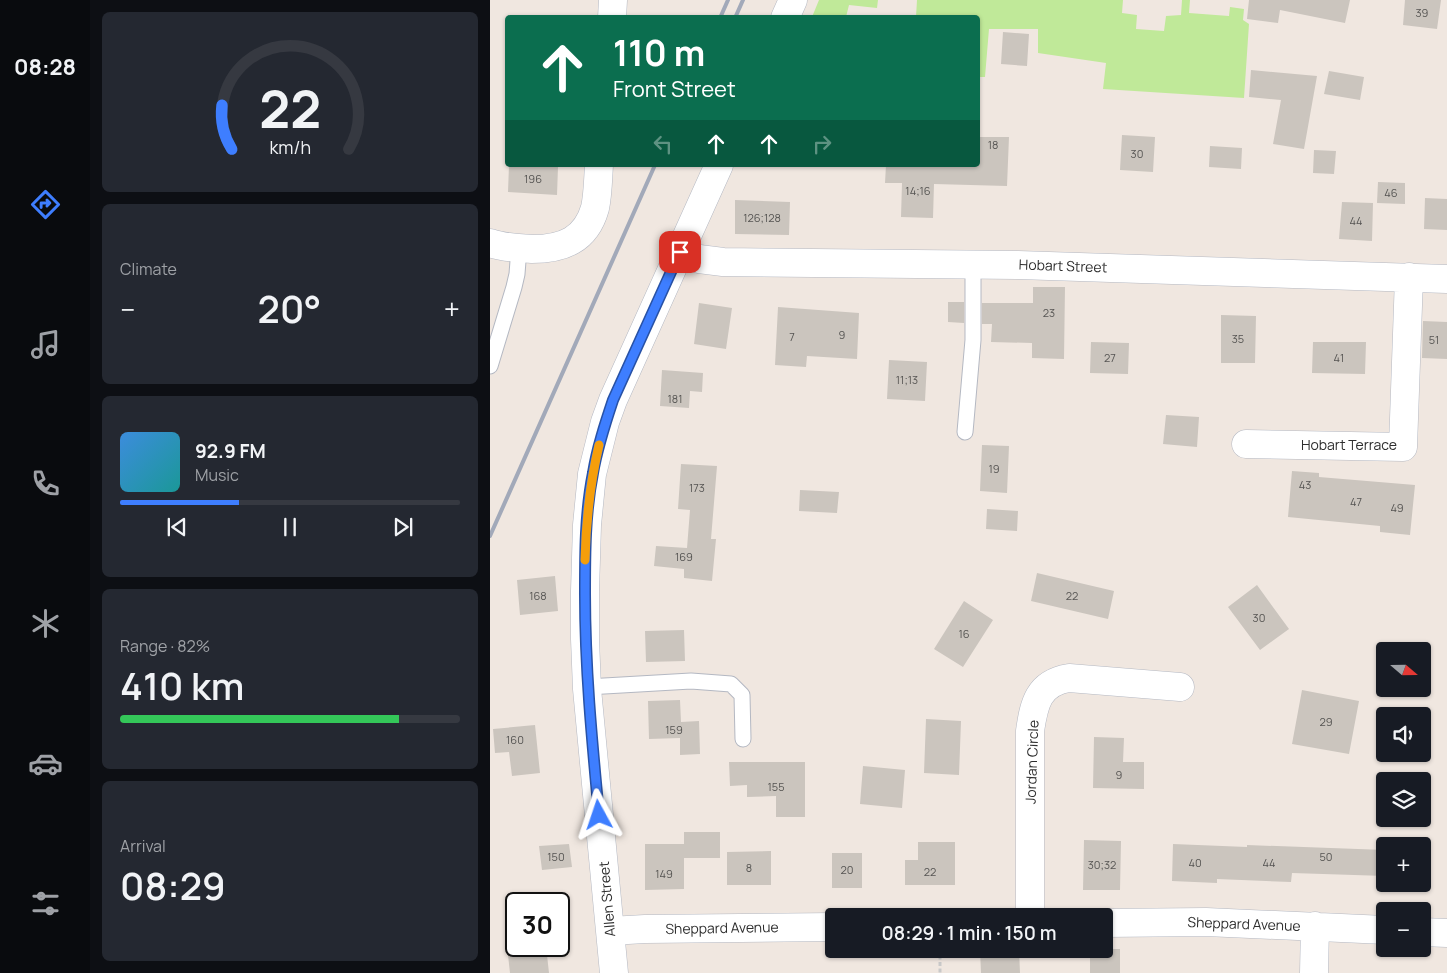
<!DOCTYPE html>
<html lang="en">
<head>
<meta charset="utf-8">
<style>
  :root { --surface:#171b24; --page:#242831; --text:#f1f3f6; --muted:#9ea1a6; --line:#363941; --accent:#3e7eff }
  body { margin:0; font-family:Manrope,sans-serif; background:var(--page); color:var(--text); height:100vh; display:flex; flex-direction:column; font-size:19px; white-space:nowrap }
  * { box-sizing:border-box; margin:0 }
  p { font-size:16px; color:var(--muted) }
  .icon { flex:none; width:28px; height:28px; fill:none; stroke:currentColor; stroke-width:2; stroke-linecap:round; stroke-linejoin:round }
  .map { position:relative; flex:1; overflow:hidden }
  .side { display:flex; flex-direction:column; gap:12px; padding:12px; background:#0d0f14; width:400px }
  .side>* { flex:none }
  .hud { position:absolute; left:15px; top:15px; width:475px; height:152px; border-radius:5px; box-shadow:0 1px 4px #0004; background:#0b6e4f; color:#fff; overflow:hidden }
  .needle { width:32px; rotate:110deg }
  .fabs { position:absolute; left:886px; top:642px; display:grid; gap:10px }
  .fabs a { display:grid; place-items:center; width:55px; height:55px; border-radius:5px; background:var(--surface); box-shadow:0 1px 4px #0004; font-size:25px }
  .speed { position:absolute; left:15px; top:892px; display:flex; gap:10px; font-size:25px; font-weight:700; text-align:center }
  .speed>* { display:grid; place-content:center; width:65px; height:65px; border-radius:50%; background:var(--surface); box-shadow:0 1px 4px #0004; line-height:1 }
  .speed .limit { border:2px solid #111; border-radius:8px; background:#fff; color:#111 }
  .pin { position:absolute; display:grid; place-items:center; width:42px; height:42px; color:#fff; margin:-21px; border-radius:10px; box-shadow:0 2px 8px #0006 }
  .me { position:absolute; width:55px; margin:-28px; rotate:355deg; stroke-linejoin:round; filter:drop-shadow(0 0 4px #0008) }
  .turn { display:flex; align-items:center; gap:18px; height:105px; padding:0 25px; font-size:22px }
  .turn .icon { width:65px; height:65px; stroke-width:2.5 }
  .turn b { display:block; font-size:35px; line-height:42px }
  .lanes { display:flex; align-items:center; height:48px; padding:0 25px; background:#0003; justify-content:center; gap:25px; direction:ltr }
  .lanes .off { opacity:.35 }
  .big { font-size:38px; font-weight:600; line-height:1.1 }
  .side .widget { flex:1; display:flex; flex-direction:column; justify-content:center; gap:8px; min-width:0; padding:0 18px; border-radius:8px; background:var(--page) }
  .side .dial { align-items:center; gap:0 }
  .dial svg { height:130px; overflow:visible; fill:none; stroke:var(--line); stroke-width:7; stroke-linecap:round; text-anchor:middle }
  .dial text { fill:var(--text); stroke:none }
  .song { display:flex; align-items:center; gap:15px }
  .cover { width:60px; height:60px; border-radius:8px; background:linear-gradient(135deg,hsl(210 70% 55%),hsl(180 70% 35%)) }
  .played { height:5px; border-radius:2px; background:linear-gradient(90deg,var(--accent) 35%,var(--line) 35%) }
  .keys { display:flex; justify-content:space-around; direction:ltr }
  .heat { display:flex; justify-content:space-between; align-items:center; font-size:28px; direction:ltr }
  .charge { height:8px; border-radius:4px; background:linear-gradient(90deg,#34c759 82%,var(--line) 0) }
  .trip { position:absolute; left:335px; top:908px; width:288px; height:50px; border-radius:5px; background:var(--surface); box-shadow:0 1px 4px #0004; font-weight:600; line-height:50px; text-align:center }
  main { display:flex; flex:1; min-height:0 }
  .tabs { display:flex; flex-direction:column; width:90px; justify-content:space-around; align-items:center; background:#090b0e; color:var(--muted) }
  .tabs .icon { width:35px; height:35px }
  .tabs .active { color:var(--accent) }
  .tabs b { font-size:22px; color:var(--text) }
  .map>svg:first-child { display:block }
</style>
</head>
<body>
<main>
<nav class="tabs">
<b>08:28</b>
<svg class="icon active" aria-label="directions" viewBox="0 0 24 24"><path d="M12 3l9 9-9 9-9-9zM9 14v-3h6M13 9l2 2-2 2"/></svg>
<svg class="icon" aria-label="music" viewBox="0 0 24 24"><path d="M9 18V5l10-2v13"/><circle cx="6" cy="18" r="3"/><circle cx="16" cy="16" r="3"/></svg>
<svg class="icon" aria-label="phone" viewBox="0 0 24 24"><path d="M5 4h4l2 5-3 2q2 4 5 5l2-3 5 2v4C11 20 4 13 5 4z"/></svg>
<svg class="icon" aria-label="climate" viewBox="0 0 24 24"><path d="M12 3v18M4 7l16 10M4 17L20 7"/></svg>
<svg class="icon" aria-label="car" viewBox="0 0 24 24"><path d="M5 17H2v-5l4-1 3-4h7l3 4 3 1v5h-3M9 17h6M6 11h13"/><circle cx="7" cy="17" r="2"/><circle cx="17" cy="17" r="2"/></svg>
<svg class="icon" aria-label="filters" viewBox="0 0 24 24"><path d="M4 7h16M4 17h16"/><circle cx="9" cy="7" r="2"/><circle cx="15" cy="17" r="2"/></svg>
</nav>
<section class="side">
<div class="widget dial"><svg viewBox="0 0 100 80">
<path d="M14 69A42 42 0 1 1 86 69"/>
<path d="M14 69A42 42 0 0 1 8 42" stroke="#3e7eff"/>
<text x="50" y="56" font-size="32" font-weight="700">22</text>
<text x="50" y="72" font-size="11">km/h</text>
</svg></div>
<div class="widget"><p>Climate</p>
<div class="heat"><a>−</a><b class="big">20°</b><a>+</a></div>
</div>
<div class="widget">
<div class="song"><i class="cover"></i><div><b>92.9 FM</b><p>Music</p></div></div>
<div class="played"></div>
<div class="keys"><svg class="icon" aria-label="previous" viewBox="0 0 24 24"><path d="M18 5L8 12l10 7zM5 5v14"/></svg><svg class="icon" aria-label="pause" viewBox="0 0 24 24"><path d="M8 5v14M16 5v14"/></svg><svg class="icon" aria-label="next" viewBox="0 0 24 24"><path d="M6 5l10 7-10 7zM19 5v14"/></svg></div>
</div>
<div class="widget"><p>Range · 82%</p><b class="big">410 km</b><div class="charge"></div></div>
<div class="widget"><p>Arrival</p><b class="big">08:29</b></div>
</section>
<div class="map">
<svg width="957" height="973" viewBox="0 0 957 973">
  <rect width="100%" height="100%" fill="#f0e7e0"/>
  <path fill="#c0e999" d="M329,0h59l-1,8 -28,-3 -3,12h-34z
    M427,0h206l-1,13 15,2 -1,14 28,2 2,-15 15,-1 1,-15h8l-1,13 40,3 1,-9 14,2 -1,11 6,4 -5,74 -141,-9 3,-26 -68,-10v-24h-49l-4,48h-7v-59l-62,-1z"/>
  <path fill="#cbc5be" d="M759,0h101l-5,23 -65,-13 -2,13 -31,-4z
    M915,0h36l-4,29 -34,-4z
    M513,32l26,2 -2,32 -26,-2z
    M761,70l66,6 -13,73 -31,-5 8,-44 -32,-3z
    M839,71l35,6 -4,23 -36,-6z
    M632,135l33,2 -2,35 -33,-2z
    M488,137h31l-2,49 -73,-2 -1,34 -32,-1 1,-34h-17l1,-18h92z
    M720,146l32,2 -1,21 -32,-2z
    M824,150l22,1 -2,23 -21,-1z
    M19,165l49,2 -1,28 -49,-3z
    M888,182l27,1v21l-28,-1z
    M935,198l22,1v31l-23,-1z
    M245,200l55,2 -1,33 -54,-1z
    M852,202l31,1 -1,38 -33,-2z
    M543,287h32l-1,72 -32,-1v-15l-41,-1 1,-18h-10v-21h51z
    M458,302h16v21l-16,-1z
    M209,303l33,5 -6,41 -32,-5z
    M288,307l81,6 -2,46 -50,-3 -1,11 -31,-2z
    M731,315l35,1 -1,47h-34z
    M933,321l24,1v37l-25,-1z
    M601,342l38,1 -1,31 -38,-1z
    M823,342h53l-1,32 -53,-1z
    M399,360l38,2 -2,39 -38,-2z
    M172,370l41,3 -1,19 -12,-1 -1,17 -29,-2z
    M676,415l33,2 -2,30 -34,-3z
    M492,445l27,1 -2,47 -27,-2z
    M191,464l36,2 -6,73h5l-4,42 -28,-3v-9l-30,-3 2,-20 31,2 3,-38 -12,-1z
    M802,471l27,2v4l96,8 -5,50 -30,-3v-6l-92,-9z
    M310,490l39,2 -2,21 -38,-2z
    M497,509l31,2 -1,20 -31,-2z
    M547,573l77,18 -6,28 -77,-18z
    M65,576l3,35 -38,4 -3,-35z
    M767,585l32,44 -29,21 -32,-43z
    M474,601l29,19 -30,47 -29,-18z
    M194,630l1,31 -39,1 -1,-31z
    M812,690l57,11 -10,53 -57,-10z
    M190,700l1,22 18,-1 1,33 -20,1v-17l-31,1 -1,-38z
    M436,719l35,2 -2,54 -35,-2z
    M45,725l5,48 -28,3 -3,-24 -14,1 -2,-24z
    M604,737l30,1 -1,24h21v27l-51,-1z
    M239,762h76v55h-29v-21l-29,1v-12l-17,1z
    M373,766l42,4 -3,38 -42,-4z
    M194,832h36v26h-36v-3v34l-39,1v-46h39z
    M594,840l37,1 -1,49h-37z
    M428,842h37v43h-50v-25h13z
    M79,844l3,23 -30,3 -3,-24z
    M683,844l74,3v-2l138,5v26l-93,-3 -1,9 -74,-3v4l-45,-2z
    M281,851v34h-44v-33z
    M342,853h30v35h-30z
    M17,946h39l3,27h-39z
    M508,949h21l1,24h-39l-1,-23z
    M600,949h30v24h-30z"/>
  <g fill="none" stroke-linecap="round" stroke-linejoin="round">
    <defs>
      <path id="lane" d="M0,366l24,-79 3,-13 2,-26
        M475,432l8,-92v-76
        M97,687l104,-6 40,3 11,11 1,44"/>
      <path id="street" d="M122,18l1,-18
        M295,18l8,-18
        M0,243c14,5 28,5 42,6 31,0 54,-9 63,-41 3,-14 3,-29 4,-43
        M190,251l19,8 24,3 295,3 429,14
        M756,444l157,3 6,-170
        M540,916v-185c4,-27 8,-48 39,-53l111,9
        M614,923l102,-1 179,8
        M120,931l35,-2 189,-2
        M932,932l25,1
        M124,973l-27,-284 -2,-50v-48l2,-66 5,-51 13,-52 8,-22 106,-235
        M824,973l1,-47"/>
    </defs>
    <use href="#lane" stroke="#b4b8c2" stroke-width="17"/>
    <use href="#street" stroke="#b4b8c2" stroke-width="29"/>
    <path stroke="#c9c9c9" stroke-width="3" stroke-dasharray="4 2.5" stroke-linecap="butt" d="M450,949v24"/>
    <use href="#lane" stroke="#fff" stroke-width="15"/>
    <use href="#street" stroke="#fff" stroke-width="28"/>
    <path stroke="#a2a9b9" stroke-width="4" d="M230,18l8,-18
      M245,18l8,-18
      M0,536l165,-371"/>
  </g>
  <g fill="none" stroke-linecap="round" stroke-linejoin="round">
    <defs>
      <path id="route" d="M109,815c-7,-74 -14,-147 -14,-221 0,-40 0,-81 8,-121 4,-25 12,-49 20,-73l67,-148"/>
    </defs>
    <use href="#route" stroke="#2852a6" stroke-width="12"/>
    <use href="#route" stroke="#3e7eff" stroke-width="9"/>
    <path stroke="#f59e0b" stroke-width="9" d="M95,560c1,-38 5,-77 14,-115"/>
  </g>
  <g text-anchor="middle" stroke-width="4" stroke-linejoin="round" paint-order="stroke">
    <g font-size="11" fill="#555452">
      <text x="932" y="17">39</text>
      <text x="503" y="149">18</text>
      <text x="647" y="158">30</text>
      <text x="43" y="183">196</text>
      <text x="428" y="195">14;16</text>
      <text x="901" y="197">46</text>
      <text x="272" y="222">126;128</text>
      <text x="866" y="225">44</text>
      <text x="559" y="317">23</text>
      <text x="352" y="339">9</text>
      <text x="302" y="341">7</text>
      <text x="748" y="343">35</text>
      <text x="944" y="344">51</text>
      <text x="620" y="362">27</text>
      <text x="849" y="362">41</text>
      <text x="417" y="384">11;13</text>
      <text x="185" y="403">181</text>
      <text x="504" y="473">19</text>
      <text x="815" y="489">43</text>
      <text x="207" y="492">173</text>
      <text x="866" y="506">47</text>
      <text x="907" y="512">49</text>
      <text x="194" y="561">169</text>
      <text x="48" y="600">168</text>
      <text x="582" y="600">22</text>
      <text x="769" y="622">30</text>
      <text x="474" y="638">16</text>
      <text x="836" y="726">29</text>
      <text x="184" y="734">159</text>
      <text x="25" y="744">160</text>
      <text x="629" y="779">9</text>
      <text x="286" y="791">155</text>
      <text x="66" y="861">150</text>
      <text x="836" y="861">50</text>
      <text x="705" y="867">40</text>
      <text x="779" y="867">44</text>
      <text x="612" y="869">30;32</text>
      <text x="259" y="872">8</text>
      <text x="357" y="874">20</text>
      <text x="440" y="876">22</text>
      <text x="174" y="878">149</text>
    </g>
    <g font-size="14" fill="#2e2e2e" stroke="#fff">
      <text transform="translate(573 266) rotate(2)" y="5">Hobart Street</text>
      <text x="859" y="450">Hobart Terrace</text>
      <text transform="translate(542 762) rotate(-88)" y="5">Jordan Circle</text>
      <text transform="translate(117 899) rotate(-95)" y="5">Allen Street</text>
      <text transform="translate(754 924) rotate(2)" y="5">Sheppard Avenue</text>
      <text transform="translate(232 928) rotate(-1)" y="5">Sheppard Avenue</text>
    </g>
  </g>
</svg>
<div class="fabs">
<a><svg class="needle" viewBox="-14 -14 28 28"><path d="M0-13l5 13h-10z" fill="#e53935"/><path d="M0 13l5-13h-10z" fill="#9ea1a6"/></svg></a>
<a><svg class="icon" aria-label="sound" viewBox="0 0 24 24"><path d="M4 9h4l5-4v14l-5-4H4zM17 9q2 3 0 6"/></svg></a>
<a><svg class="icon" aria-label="layers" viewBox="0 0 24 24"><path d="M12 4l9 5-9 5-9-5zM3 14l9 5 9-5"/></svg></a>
<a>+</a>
<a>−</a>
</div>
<div class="speed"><div class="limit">30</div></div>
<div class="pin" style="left:190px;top:252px;background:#d93025"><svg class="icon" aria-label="arrive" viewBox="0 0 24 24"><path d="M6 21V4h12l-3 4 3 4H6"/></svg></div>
<svg class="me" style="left:109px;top:815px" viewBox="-20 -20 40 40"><path d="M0-17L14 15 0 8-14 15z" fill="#3e7eff" stroke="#fff" stroke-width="4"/></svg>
<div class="trip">08:29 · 1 min · 150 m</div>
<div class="hud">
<div class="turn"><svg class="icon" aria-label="ahead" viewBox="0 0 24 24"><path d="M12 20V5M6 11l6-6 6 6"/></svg><div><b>110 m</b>Front Street</div></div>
<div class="lanes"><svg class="icon off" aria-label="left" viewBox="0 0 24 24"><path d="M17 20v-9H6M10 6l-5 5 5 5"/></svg><svg class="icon" aria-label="ahead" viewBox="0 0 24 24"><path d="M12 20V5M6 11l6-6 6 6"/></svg><svg class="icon" aria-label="ahead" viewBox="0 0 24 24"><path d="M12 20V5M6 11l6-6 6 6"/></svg><svg class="icon off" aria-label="right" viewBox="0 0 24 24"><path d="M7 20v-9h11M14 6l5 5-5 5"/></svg></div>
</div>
</div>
</main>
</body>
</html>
